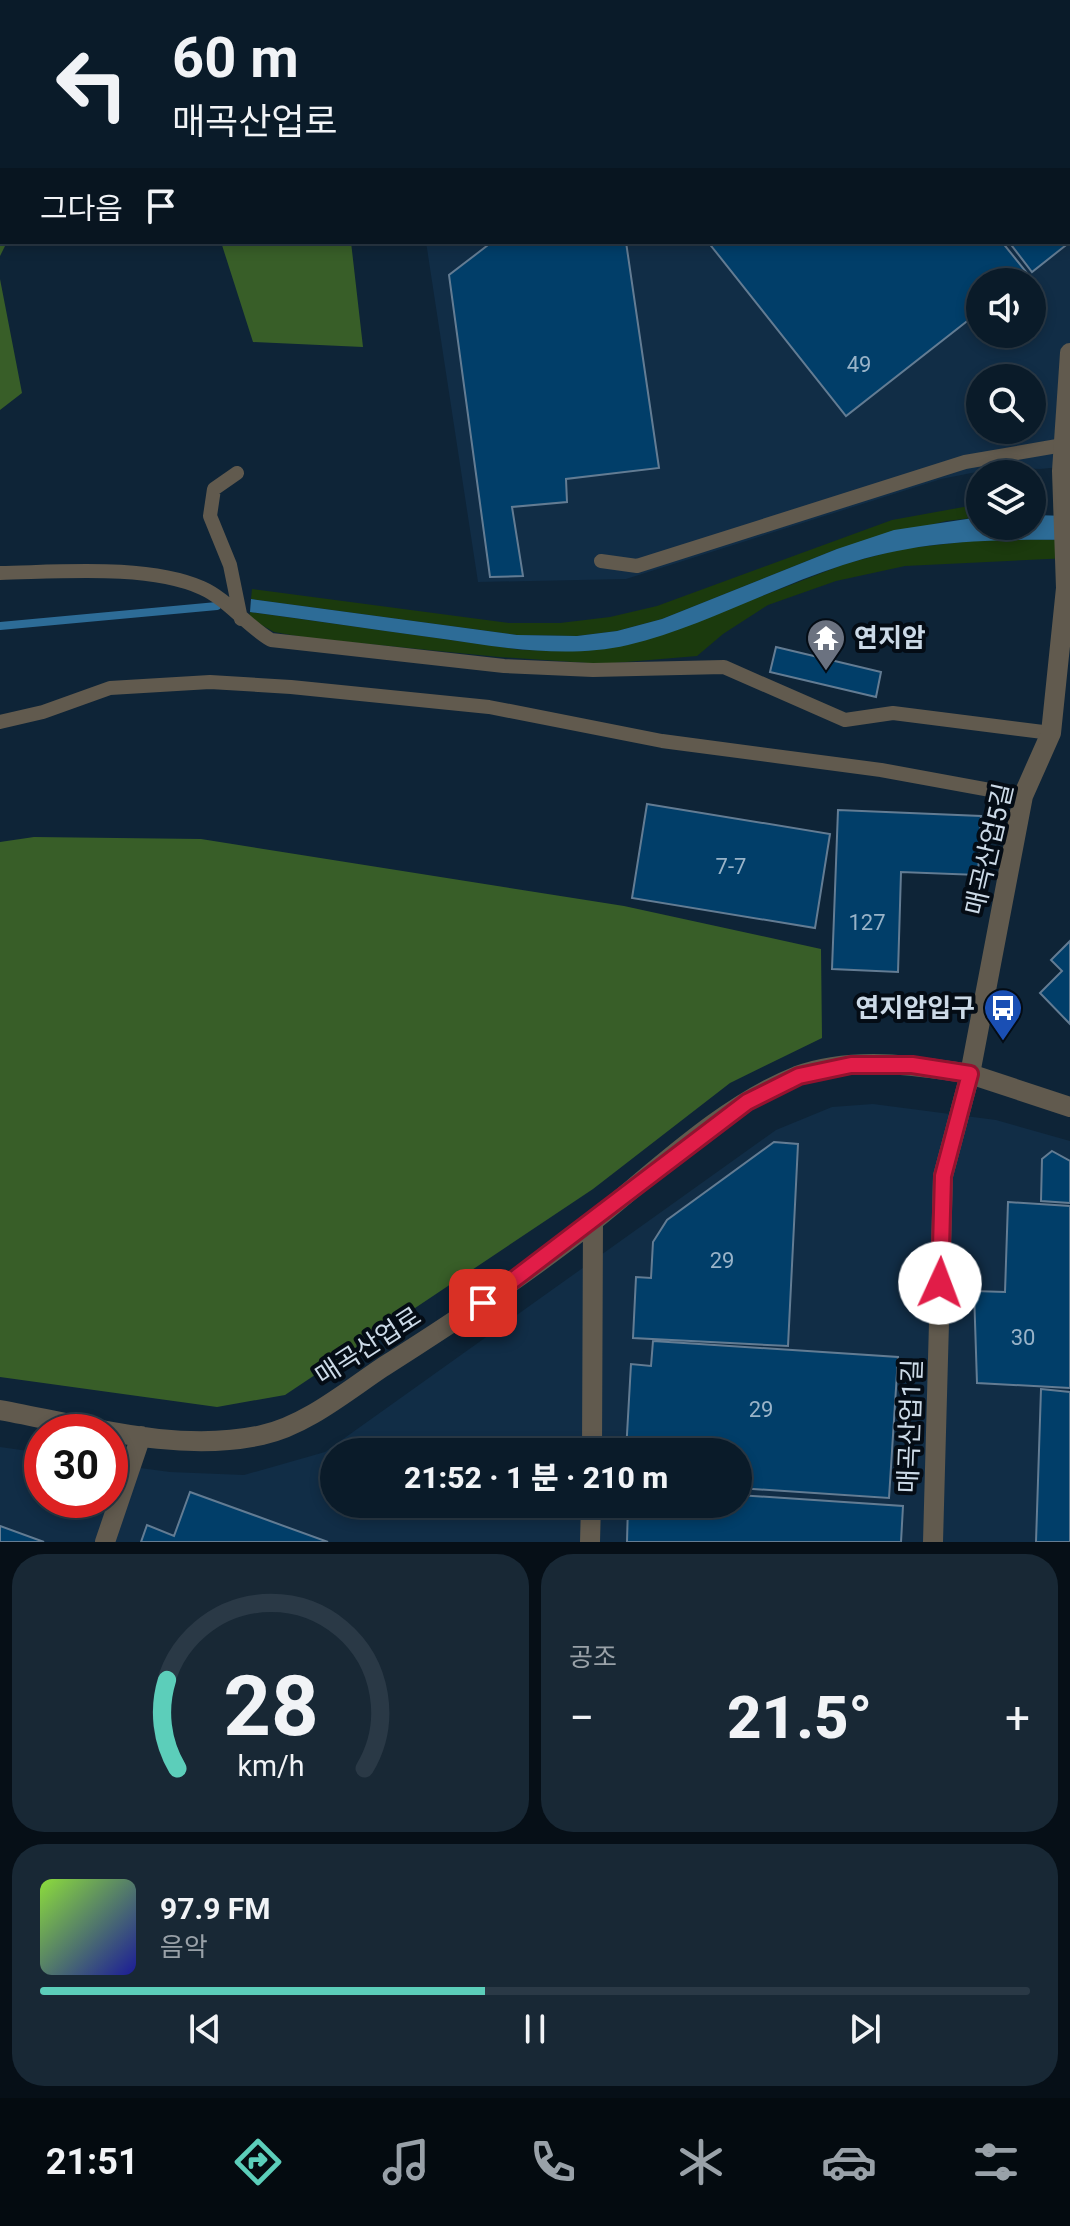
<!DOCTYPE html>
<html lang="ko">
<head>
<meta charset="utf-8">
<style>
  :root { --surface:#0a1b29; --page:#182835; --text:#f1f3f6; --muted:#99a1a8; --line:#2a3946; --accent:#5cceba }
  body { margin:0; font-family:Roboto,"Noto Sans KR",sans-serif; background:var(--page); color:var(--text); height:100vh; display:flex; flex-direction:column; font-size:30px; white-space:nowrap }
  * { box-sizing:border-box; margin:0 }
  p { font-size:26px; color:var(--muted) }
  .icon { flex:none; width:44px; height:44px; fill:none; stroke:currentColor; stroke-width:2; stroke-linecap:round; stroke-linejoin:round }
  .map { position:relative; height:1542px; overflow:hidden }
  .details { display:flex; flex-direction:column; gap:12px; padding:12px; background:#060f17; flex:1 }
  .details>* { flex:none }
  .banner { position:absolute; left:0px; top:0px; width:1070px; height:244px; box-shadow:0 4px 12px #0003,0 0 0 2px var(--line); background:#0a1b29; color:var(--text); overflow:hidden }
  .tools { position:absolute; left:966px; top:268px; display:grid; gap:16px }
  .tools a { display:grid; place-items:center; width:80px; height:80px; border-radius:50%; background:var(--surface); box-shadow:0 4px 12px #0003,0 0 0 2px var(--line); font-size:40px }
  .speed { position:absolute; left:24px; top:1414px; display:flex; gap:16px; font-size:40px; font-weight:700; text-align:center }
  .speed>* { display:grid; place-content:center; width:104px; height:104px; border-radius:50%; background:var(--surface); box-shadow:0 4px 12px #0003,0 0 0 2px var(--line); line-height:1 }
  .speed .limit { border:12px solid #d22; background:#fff; color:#111 }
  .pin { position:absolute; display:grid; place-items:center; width:68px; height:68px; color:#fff; margin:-34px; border-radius:16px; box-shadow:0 4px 12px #0006 }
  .me { position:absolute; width:88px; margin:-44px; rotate:2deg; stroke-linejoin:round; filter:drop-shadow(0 0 6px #0008) }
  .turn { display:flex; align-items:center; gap:28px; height:168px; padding:0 40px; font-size:36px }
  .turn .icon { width:104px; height:104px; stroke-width:2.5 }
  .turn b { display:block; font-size:56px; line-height:68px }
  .then { display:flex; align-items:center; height:76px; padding:0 40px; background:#0003; gap:16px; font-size:30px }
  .big { font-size:60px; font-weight:800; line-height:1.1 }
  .details .tile { flex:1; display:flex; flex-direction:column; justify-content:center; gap:12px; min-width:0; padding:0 28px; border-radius:32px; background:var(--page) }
  .details .dial { align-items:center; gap:0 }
  .dial svg { height:208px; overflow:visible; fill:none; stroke:var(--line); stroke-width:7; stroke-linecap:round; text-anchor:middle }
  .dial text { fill:var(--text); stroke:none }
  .song { display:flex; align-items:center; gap:24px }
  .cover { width:96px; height:96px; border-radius:12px; background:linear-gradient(135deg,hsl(90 70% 55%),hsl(240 70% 35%)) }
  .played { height:8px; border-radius:4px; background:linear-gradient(90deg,var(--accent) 45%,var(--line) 45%) }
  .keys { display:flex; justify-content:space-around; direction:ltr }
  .heat { display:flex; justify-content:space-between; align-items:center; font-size:44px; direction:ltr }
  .details .tiles { flex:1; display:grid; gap:12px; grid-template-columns:1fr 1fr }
  .tile:last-child { grid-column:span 2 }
  .trip { position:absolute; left:320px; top:1438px; width:432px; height:80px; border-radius:40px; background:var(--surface); box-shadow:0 4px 12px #0003,0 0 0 2px var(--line); font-weight:800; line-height:80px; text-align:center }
  .dock { display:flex; height:128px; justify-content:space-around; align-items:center; background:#040b10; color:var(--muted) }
  .dock .icon { width:56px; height:56px }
  .dock .current { color:var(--accent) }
  .dock b { font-size:36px; color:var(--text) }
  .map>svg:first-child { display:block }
</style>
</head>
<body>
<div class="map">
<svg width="1070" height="1542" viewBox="0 0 1070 1542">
  <rect width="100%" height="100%" fill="#0e2437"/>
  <path fill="#112d46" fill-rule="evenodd" d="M371,0h699v466l-30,3 -38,-2 -61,12 -315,100 -148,3 -52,-340h642v-240zM980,282h52v52h-52zM980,378h52v52h-52z
    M873,1104l123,16 74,21v401h-1070v-95l42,6v47h68v-36l60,8 74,3 81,-23 451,-322 56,-23zM334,1452h404v52h-404z"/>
  <path fill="#1b3a0d" d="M980,504v13l-34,4 -109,28 -175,70 -45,12 -40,5 -60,-1 -266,-36 1,-10 257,34h51l50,-6 47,-11 235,-86z
    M989,539l81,1v18l-165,8 -69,15 -68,24 -45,29 -26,22 -95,8 -103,-7 -191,-19 -34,-6 -25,-14 1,-6 272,38 61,1 44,-6 44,-14 174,-67 56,-15z"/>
  <path fill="#385e28" d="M0,0h322v2h-320v240h5l-7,14z
    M221,242h130l12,105 -110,-5z
    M0,279l22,114 -22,17z
    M34,837l167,2 423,67 197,43 1,89 -92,45 -137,106 -308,206 -68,12 -217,-30v-535z"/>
  <path fill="#2d6c97" d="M1032,515l38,1v24c-77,-1 -153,0 -227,25 -72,23 -141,62 -215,80 -65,15 -134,1 -199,-8 -59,-8 -119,-17 -179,-25l1,-13 266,36 60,1 40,-5 45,-12 175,-70 57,-19 86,-13v9h52z"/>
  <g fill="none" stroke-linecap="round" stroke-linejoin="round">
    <path stroke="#2d6c97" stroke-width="8" d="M0,626l217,-20"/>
  </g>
  <path fill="#013e69" stroke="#637c93" stroke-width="2" d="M512,0h195l-3,2z
    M825,0h107l1,2h-111z
    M1068,176l2,66 -38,30 -23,-30h59z
    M492,242h134l33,226 -93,11 1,23 -55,5 11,69 -33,1 -41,-302z
    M708,242h294l25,31 -11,9h-36v29l-134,105z
    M776,647l105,25 -5,25 -106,-25z
    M647,804l183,30 -15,94 -183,-30z
    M838,810l143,6 -3,59 -77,-3 -3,100 -66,-3z
    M1070,941v83l-30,-31 22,-22 -11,-11z
    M774,1142l24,2 -10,202 -155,-8 3,-61 15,1 2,-36 14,-22z
    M1052,1151l18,10v42l-29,-2 1,-42z
    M1008,1202l62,4v182l-93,-5 -3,-92 31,1z
    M653,1341l245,16 -9,141 -151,-10v-36h-112l5,-88 20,2z
    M1041,1389l29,3v150h-34z
    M190,1492l138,50h-187l6,-17 27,11z
    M738,1495l165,11 -2,36h-274l1,-38h110z
    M0,1526l44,16h-44z"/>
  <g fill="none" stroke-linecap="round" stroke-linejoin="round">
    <path stroke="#615a4e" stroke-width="14" d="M237,473l-23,16 -4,27 20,49 11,54
      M601,561l36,5 328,-104 98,-17
      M0,573c59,-1 148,-9 202,15 25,11 45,38 69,52l233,26 89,4 131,-3 121,53 48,-7 158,20
      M0,722l43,-10 67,-24 100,-6 81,5 198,20 173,34 219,29 142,26"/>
    <path stroke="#615a4e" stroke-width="20" d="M735,2l2,-2
      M0,1410c84,15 177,44 262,25 43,-9 85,-44 121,-68 73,-46 145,-94 213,-148 61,-49 128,-114 201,-143 54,-20 118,-11 173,-2
      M592,1452l1,-231
      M105,1542l36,-106
      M590,1542l1,-38
      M933,1542l10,-366 27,-102 53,-278 28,-63 15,-145 -4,-117 8,-118"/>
    <path stroke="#615a4e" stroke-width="20" d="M970,1074l100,33"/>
  </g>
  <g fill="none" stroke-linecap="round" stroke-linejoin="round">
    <defs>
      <path id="route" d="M483,1303l264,-201 52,-26 52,-11h61l58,9 -27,102 -3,107"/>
    </defs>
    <use href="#route" stroke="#92132f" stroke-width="20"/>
    <use href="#route" stroke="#e11d48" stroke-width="14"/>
  </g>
  <defs>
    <symbol id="temple-pin" viewBox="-11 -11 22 30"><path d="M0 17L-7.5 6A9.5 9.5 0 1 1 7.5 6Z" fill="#6b7280" stroke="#040c15"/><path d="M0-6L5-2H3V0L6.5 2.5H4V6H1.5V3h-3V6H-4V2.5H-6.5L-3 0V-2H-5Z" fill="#fff"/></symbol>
    <symbol id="bus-pin" viewBox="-11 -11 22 30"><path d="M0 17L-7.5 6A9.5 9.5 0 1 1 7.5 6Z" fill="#1a4fb4" stroke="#040c15"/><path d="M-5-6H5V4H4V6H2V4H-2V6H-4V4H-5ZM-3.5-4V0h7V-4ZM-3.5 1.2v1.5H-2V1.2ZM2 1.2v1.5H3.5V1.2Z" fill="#fff"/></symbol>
  </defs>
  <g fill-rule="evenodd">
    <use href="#temple-pin" x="804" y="616" width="44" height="60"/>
    <use href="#bus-pin" x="981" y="986" width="44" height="60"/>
  </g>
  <g text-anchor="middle" stroke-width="8" stroke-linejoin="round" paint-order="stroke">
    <g font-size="22" fill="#99b3c8">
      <text x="859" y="372">49</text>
      <text x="731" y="874">7-7</text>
      <text x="867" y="930">127</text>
      <text x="722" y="1268">29</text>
      <text x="1023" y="1345">30</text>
      <text x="761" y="1417">29</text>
    </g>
    <g font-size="26" font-weight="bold" fill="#ccdae7" stroke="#040c15" text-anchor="start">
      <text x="854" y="647">연지암</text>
      <text x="975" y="1017" text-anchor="end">연지암입구</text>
    </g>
    <g font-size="26" fill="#ccdae7" stroke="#040c15">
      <text transform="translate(989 849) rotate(-77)" y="9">매곡산업5길</text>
      <text transform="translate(368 1346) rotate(-33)" y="9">매곡산업로</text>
      <text transform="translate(910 1426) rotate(-88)" y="9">매곡산업1길</text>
    </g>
  </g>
</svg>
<div class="tools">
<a><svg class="icon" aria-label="sound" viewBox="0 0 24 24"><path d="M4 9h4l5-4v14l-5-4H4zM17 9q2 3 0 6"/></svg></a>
<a><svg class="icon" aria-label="search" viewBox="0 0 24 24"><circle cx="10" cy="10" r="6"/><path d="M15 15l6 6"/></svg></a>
<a><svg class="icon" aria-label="layers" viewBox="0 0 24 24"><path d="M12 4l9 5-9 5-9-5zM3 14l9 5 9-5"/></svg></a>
</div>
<div class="speed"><div class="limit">30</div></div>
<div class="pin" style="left:483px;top:1303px;background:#d93025"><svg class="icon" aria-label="arrive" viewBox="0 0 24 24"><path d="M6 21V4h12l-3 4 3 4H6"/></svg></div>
<svg class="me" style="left:940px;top:1283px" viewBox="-20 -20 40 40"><circle r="19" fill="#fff"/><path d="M0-13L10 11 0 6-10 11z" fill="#e11d48"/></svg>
<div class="trip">21:52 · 1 분 · 210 m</div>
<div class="banner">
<div class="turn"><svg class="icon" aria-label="left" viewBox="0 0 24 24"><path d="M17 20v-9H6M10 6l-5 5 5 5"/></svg><div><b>60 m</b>매곡산업로</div></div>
<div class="then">그다음<svg class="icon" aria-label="arrive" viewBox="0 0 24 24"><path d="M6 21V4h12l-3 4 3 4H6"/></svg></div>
</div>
</div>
<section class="details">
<div class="tiles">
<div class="tile dial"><svg viewBox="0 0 100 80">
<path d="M14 69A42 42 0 1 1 86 69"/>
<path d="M14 69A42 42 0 0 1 10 35" stroke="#5cceba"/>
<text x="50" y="56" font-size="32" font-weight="700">28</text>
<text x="50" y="72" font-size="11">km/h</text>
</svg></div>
<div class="tile"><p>공조</p>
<div class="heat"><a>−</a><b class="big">21.5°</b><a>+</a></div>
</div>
<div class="tile">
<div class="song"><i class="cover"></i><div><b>97.9 FM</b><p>음악</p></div></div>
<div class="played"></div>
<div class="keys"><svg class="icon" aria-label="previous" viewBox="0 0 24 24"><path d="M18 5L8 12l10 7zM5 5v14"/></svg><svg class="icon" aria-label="pause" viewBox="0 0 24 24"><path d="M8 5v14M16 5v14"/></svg><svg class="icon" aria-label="next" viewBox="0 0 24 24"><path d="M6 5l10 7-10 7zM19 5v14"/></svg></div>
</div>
</div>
</section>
<nav class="dock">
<b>21:51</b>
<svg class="icon current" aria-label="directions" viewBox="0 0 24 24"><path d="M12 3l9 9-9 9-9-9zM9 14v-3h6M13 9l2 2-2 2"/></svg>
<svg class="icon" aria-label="music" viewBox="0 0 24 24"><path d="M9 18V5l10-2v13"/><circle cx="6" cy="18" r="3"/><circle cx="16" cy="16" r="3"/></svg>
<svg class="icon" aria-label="phone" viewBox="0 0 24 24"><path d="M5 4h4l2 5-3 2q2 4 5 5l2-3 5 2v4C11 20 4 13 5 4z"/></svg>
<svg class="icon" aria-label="climate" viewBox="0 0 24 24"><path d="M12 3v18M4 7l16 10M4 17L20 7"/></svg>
<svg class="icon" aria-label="car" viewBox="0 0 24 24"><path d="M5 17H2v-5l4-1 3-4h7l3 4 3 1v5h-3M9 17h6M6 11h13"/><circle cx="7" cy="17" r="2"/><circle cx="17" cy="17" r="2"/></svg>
<svg class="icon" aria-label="filters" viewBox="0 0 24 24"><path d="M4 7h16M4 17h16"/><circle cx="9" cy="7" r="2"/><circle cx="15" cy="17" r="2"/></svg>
</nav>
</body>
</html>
